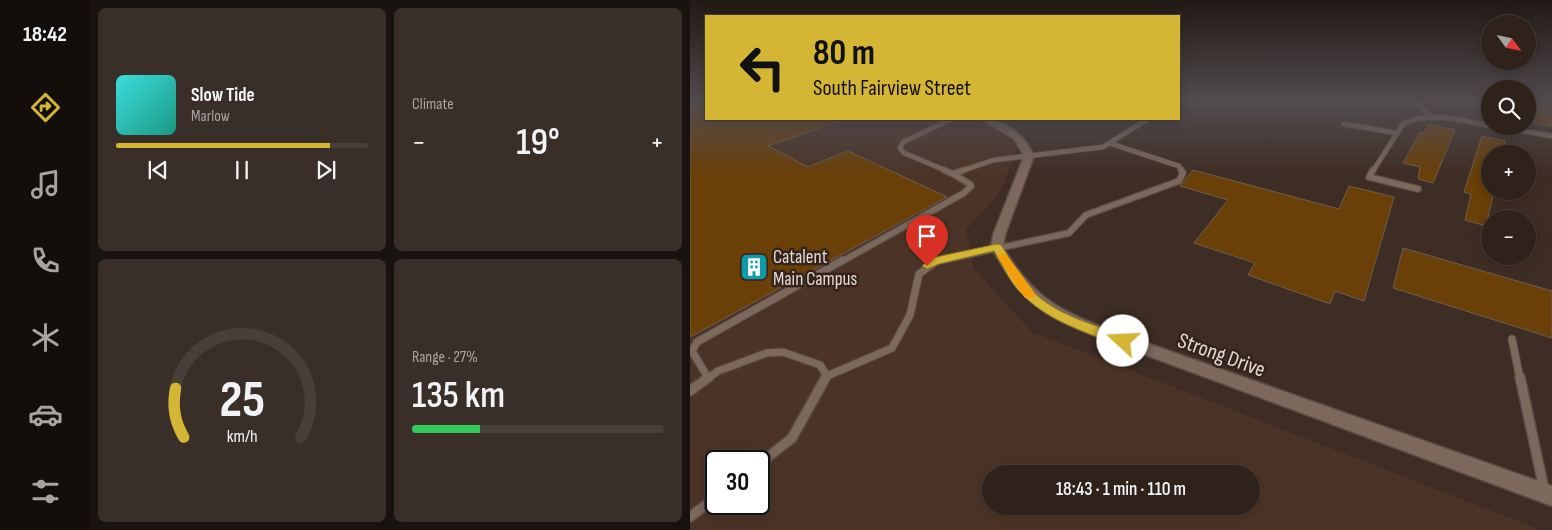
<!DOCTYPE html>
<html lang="en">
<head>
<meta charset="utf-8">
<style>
  :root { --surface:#2e221b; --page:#3a2f28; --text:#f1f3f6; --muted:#a7a4a3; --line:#493f3a; --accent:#d5b534 }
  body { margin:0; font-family:"Sofia Sans Condensed",sans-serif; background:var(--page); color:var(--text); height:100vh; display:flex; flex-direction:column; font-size:19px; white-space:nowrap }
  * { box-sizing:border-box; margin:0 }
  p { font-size:16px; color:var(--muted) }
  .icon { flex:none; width:28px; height:28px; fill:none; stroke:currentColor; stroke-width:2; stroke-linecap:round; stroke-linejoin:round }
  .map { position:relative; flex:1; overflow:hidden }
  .details { display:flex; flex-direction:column; gap:8px; padding:8px; background:#19130f; width:600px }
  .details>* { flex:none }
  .banner { position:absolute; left:15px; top:15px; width:475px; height:105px; border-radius:0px; box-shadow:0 2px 12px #0003,0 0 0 1px var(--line); background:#d5b534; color:#111; overflow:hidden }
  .needle { width:32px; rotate:123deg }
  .tools { position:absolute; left:791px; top:15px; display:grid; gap:10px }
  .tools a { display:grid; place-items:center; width:55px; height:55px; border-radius:50%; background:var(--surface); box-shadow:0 2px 12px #0003,0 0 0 1px var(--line); font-size:25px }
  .speed { position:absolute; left:15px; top:450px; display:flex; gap:10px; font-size:25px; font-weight:700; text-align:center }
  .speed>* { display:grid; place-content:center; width:65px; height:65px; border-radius:50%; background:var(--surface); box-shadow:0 2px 12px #0003,0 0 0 1px var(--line); line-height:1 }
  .speed .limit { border:2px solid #111; border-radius:8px; background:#fff; color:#111 }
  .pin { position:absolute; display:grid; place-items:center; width:42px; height:42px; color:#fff; margin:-51px -21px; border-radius:50% 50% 50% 0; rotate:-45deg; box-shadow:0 0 5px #0007 }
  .pin .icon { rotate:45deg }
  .me { position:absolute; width:55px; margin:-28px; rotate:290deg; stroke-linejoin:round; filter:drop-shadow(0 0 4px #0008) }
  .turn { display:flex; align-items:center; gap:18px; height:105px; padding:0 25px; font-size:22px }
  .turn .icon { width:65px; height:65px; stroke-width:2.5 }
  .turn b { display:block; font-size:35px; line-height:42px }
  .big { font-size:38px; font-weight:600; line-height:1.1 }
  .details .tile { flex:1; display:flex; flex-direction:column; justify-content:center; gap:8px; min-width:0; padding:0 18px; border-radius:8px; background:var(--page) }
  .details .dial { align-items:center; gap:0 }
  .dial svg { height:130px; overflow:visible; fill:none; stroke:var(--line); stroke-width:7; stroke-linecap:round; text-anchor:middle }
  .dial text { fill:var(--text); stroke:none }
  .song { display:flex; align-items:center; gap:15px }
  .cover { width:60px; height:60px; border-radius:8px; background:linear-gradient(135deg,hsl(180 70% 55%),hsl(170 70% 35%)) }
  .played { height:5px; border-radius:2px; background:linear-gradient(90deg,var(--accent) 85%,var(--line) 85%) }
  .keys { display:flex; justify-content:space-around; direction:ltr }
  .heat { display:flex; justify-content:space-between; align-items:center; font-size:28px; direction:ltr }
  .charge { height:8px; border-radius:4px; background:linear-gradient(90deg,#34c759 27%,var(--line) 0) }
  .details .tiles { flex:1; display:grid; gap:8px; grid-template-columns:repeat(2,1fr) }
  .trip { position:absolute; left:292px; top:465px; width:278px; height:50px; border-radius:25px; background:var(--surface); box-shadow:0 2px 12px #0003,0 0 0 1px var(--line); font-weight:600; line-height:50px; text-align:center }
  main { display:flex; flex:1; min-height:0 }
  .dock { display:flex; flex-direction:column; width:90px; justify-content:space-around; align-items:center; background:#120e0b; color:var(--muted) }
  .dock .icon { width:35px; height:35px }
  .dock .active { color:var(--accent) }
  .dock b { font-size:22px; color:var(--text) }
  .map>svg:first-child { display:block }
</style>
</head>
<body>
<main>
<nav class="dock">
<b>18:42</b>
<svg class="icon active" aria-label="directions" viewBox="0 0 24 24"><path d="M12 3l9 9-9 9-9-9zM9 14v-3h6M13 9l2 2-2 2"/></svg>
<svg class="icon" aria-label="music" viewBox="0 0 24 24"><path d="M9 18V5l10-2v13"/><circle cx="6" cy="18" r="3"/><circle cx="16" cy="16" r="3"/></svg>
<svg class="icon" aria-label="phone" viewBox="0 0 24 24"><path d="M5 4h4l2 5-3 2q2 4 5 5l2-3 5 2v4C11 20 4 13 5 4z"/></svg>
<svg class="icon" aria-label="climate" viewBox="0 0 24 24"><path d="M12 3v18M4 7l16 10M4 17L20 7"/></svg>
<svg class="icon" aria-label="car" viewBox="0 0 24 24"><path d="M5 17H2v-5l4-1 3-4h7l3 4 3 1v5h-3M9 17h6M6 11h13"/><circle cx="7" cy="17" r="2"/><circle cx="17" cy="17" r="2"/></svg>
<svg class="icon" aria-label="filters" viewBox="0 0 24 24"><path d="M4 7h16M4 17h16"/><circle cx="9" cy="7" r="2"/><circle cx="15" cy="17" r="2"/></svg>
</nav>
<section class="details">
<div class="tiles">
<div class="tile">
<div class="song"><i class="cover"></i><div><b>Slow Tide</b><p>Marlow</p></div></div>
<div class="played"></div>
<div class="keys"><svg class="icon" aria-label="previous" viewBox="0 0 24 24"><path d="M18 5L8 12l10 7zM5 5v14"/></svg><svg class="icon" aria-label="pause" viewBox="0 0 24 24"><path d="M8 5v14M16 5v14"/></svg><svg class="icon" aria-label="next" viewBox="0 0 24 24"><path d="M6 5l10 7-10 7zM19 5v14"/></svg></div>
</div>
<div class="tile"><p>Climate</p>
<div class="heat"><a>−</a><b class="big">19°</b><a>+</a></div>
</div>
<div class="tile dial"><svg viewBox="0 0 100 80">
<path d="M14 69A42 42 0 1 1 86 69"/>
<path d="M14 69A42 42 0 0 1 9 39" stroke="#d5b534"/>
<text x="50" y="56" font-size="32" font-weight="700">25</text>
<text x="50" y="72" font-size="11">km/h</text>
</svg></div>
<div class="tile"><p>Range · 27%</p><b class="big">135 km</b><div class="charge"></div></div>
</div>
</section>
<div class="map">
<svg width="862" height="530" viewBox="0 0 862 530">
  <rect width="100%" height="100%" fill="#3e2d24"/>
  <path fill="#4b3427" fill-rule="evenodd" d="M0,101h16v18h263l23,8 24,19 -4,17 -12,29 -34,38 8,39 58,63 509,198h-851zM26,461h43v43h-43zM301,474h260v32h-260z"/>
  <path fill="#6a3f08" stroke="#6e5f50" d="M0,101h16v18h134v2l-72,25 40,21 40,-16 99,46 -257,140z
    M838,101l24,4v22l-20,-5 -4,-14z
    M739,124l26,6 -22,53 -15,-4 2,-12 -17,-4 17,-31 4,1z
    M792,136l23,5 -2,13h-13v37l4,1 -8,34 -21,-6 6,-26 -7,-2z
    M503,170l146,39 10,-23 45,11 -30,104 -29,-10 -5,13 -82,-29 7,-12 -61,-20 34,-43 -48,-14z
    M713,248l149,43v47l-159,-50z"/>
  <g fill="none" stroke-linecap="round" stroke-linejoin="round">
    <defs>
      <path id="service-far3" d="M726,101l16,17
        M654,124l53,9
        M804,126l58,10
        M419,143l70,23 3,5
        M257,171l-43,-18 -4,-5 3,-6 49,-23
        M271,171l33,-11 109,-13 45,-28
        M683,171l30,-47c26,-13 59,-4 87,2"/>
      <path id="service-far2" d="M254,170l9,4 11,-4
        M683,170l-4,7 49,12
        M151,262l123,-69 7,-7 -1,-2 -17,-10
        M244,262l135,-29 17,-18 93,-34 4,-8 -2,-3"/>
      <path id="service-far1" d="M822,339l8,40
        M18,378l-16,-27 5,-9 146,-82
        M17,379l11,-8 49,-18 16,-1 37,13 7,11
        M136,379l1,-3 65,-28 18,-33 9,-41 19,-14"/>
      <path id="service" d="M830,377l24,112
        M0,391l19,-14
        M69,464l33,-26 34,-61
        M0,517l26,-20"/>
      <path id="minor" d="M291,119c23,-1 44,16 53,37l-29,79 -2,12c30,50 54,63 107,83l442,156v20l-452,-168c-59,-23 -77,-35 -109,-91l2,-12 31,-79 -10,-17z"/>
    </defs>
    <use href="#service-far3" stroke="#5a4c44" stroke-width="6"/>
    <use href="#service-far2" stroke="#5a4c44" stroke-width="8"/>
    <use href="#service-far1" stroke="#5a4c44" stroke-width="9"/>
    <use href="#service" stroke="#5a4c44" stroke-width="12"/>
    <use href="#minor" stroke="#5a4c44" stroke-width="3"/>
    <use href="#service-far3" stroke="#7c685d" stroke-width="4.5"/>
    <use href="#service-far2" stroke="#7c685d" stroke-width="5.5"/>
    <use href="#service-far1" stroke="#7c685d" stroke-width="7"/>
    <use href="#service" stroke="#7c685d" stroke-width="9"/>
    <use href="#minor" fill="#7c685d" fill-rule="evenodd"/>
  </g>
  <linearGradient id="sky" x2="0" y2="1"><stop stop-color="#221914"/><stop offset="0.58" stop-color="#524c50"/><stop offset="1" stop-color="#524c50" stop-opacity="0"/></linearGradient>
  <rect width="862" height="175" fill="url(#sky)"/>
  <path fill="#d5b534" stroke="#8a7622" d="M307,244l4,1c8,12 16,27 25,39 24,30 67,40 102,53l2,4 -2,4 -5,1 -5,-1c-35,-14 -73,-25 -99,-54 -10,-11 -17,-27 -25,-40l-55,13 -12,5 -5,-3 9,-8z"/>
  <path fill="#f59e0b" d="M312,253l4,1 28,38 1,3 -1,3h-9l-28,-42z"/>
  <defs>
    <symbol id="building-square" viewBox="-11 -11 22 22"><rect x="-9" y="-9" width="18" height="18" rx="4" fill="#0f9aa8" stroke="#34231a"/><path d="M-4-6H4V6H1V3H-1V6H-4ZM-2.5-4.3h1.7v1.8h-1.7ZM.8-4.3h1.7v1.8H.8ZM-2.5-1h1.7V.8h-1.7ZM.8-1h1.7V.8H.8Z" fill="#fff"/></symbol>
  </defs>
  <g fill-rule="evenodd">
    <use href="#building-square" x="48" y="251" width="32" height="32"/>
  </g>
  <g text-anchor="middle" stroke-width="5" stroke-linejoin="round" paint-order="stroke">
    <g font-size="19" fill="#e4d9d3" stroke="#34231a" text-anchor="start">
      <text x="83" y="263">Catalent<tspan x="83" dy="22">Main Campus</tspan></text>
    </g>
    <g font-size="22" fill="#e4d9d3" stroke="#34231a">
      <text transform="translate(532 354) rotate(20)" y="8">Strong Drive</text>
    </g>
  </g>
</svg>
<div class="tools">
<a><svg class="needle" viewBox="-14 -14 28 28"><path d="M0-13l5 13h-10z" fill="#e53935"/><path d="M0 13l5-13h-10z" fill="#a7a4a3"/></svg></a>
<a><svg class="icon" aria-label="search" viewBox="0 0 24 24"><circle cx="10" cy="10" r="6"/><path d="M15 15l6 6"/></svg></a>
<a>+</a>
<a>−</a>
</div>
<div class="speed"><div class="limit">30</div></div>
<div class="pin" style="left:237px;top:266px;background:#d93025"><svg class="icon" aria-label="arrive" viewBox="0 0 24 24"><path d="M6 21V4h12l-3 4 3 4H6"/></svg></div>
<svg class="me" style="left:433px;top:341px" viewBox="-20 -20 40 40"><circle r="19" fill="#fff"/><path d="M0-13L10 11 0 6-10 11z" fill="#d5b534"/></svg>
<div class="trip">18:43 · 1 min · 110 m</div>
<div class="banner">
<div class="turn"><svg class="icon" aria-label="left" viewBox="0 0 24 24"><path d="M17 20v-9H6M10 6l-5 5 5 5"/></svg><div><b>80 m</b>South Fairview Street</div></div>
</div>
</div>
</main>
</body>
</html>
